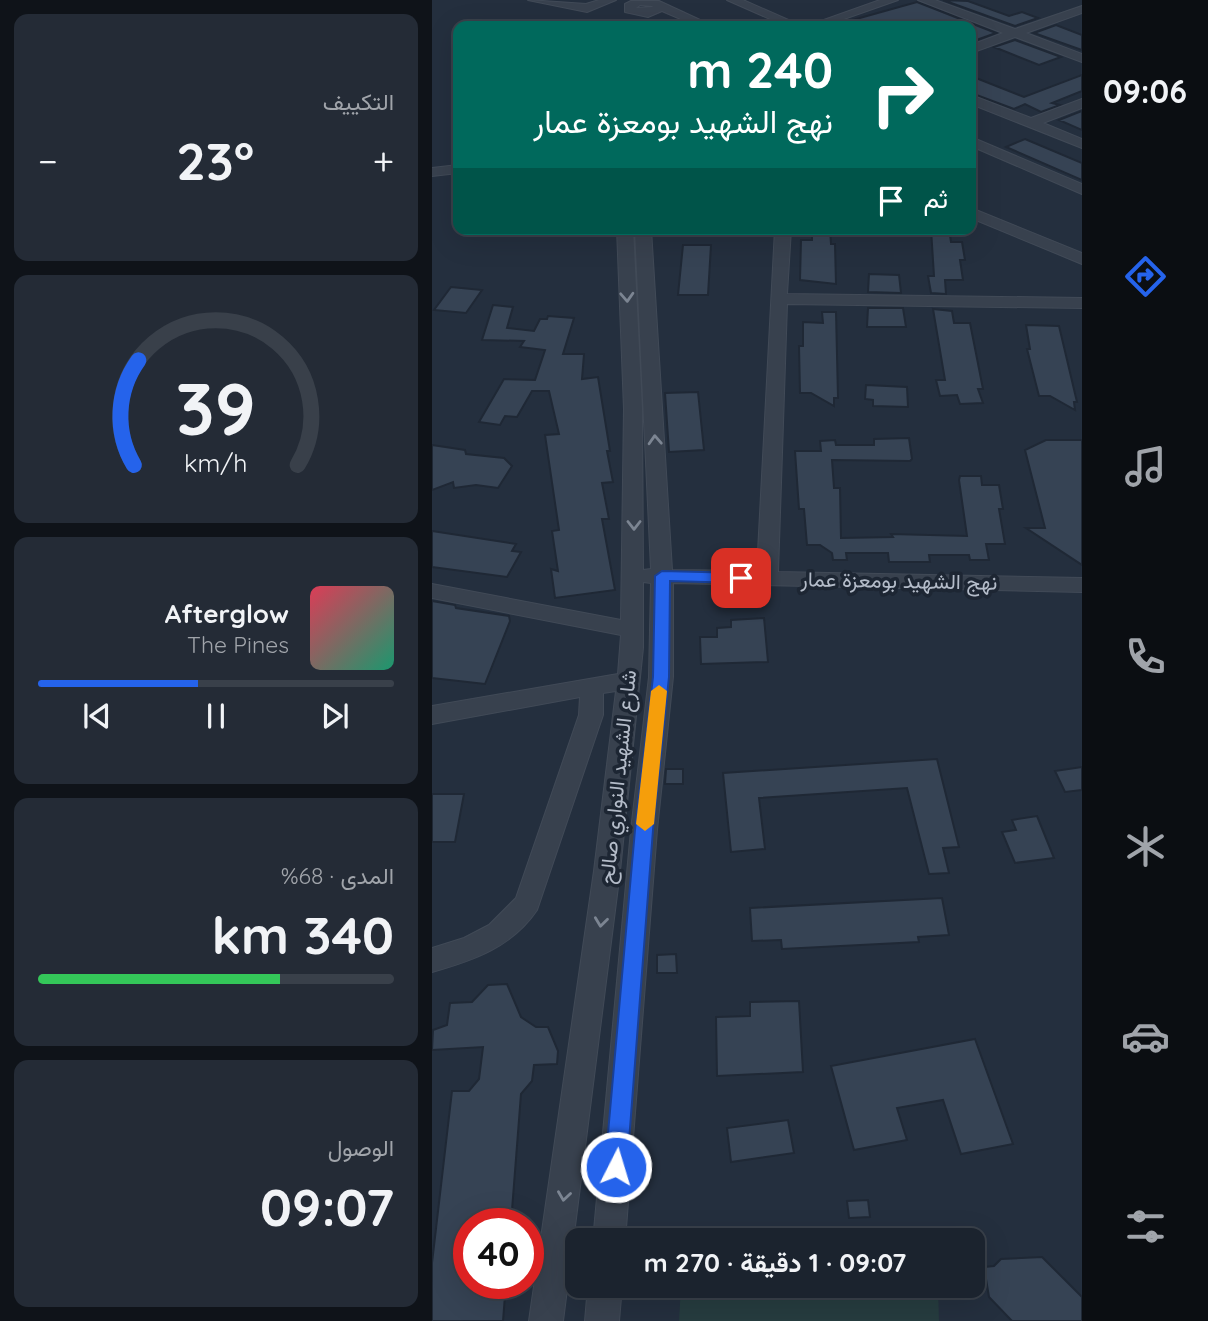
<!DOCTYPE html>
<html lang="ar">
<head>
<meta charset="utf-8">
<style>
  :root { --surface:#1b232e; --page:#242b36; --text:#f1f3f6; --muted:#a0a4aa; --line:#39404a; --accent:#2563eb }
  body { margin:0; font-family:Quicksand,Vazirmatn,sans-serif; background:var(--page); color:var(--text); direction:rtl; height:100vh; display:flex; flex-direction:column; font-size:26px; white-space:nowrap }
  * { box-sizing:border-box; margin:0 }
  p { font-size:23px; color:var(--muted) }
  .icon { flex:none; width:38px; height:38px; fill:none; stroke:currentColor; stroke-width:2; stroke-linecap:round; stroke-linejoin:round }
  .map { position:relative; flex:1; overflow:hidden; direction:ltr }
  .sheet { display:flex; flex-direction:column; gap:14px; padding:14px; background:#0f1319; width:432px }
  .sheet>* { flex:none }
  .banner { position:absolute; left:21px; top:21px; width:523px; height:214px; border-radius:14px; box-shadow:0 7px 28px #0002,0 0 0 2px var(--line); direction:rtl; background:#00695c; color:#fff; overflow:hidden }
  .speed { position:absolute; left:21px; top:1208px; display:flex; gap:14px; font-size:35px; font-weight:700; text-align:center }
  .speed>* { display:grid; place-content:center; width:91px; height:91px; border-radius:50%; background:var(--surface); box-shadow:0 7px 28px #0002,0 0 0 2px var(--line); line-height:1 }
  .speed .limit { border:10px solid #d22; background:#fff; color:#111 }
  .pin { position:absolute; display:grid; place-items:center; width:60px; height:60px; color:#fff; margin:-30px; border-radius:14px; box-shadow:0 4px 10px #0006 }
  .me { position:absolute; width:77px; margin:-38px; rotate:5deg; stroke-linejoin:round; filter:drop-shadow(0 0 5px #0008) }
  .turn { display:flex; align-items:center; gap:24px; height:147px; padding:0 28px; font-size:32px }
  .turn .icon { width:91px; height:91px; stroke-width:2.5 }
  .turn b { display:block; font-size:49px; line-height:60px }
  .then { display:flex; align-items:center; height:66px; padding:0 28px; background:#0003; gap:14px; font-size:26px }
  .big { font-size:52px; font-weight:700; line-height:1.1 }
  .sheet .widget { flex:1; display:flex; flex-direction:column; justify-content:center; gap:10px; min-width:0; padding:0 24px; border-radius:14px; background:var(--page) }
  .sheet .dial { align-items:center; gap:0 }
  .dial svg { height:182px; overflow:visible; fill:none; stroke:var(--line); stroke-width:7; stroke-linecap:round; text-anchor:middle }
  .dial text { fill:var(--text); stroke:none }
  .song { display:flex; align-items:center; gap:21px }
  .cover { width:84px; height:84px; border-radius:10px; background:linear-gradient(135deg,hsl(350 70% 55%),hsl(160 70% 35%)) }
  .played { height:7px; border-radius:4px; background:linear-gradient(90deg,var(--accent) 45%,var(--line) 45%) }
  .keys { display:flex; justify-content:space-around; direction:ltr }
  .heat { display:flex; justify-content:space-between; align-items:center; font-size:38px; direction:ltr }
  .charge { height:10px; border-radius:5px; background:linear-gradient(90deg,#34c759 68%,var(--line) 0) }
  .trip { position:absolute; left:133px; top:1228px; width:420px; height:70px; border-radius:14px; background:var(--surface); box-shadow:0 7px 28px #0002,0 0 0 2px var(--line); font-weight:700; line-height:70px; text-align:center; direction:rtl }
  main { display:flex; flex:1; min-height:0 }
  .dock { display:flex; flex-direction:column; width:126px; justify-content:space-around; align-items:center; background:#0b0e12; color:var(--muted) }
  .dock .icon { width:49px; height:49px }
  .dock .selected { color:var(--accent) }
  .dock b { font-size:32px; color:var(--text) }
  .map>svg:first-child { display:block }
</style>
</head>
<body>
<main>
<nav class="dock">
<b>09:06</b>
<svg class="icon selected" aria-label="directions" viewBox="0 0 24 24"><path d="M12 3l9 9-9 9-9-9zM9 14v-3h6M13 9l2 2-2 2"/></svg>
<svg class="icon" aria-label="music" viewBox="0 0 24 24"><path d="M9 18V5l10-2v13"/><circle cx="6" cy="18" r="3"/><circle cx="16" cy="16" r="3"/></svg>
<svg class="icon" aria-label="phone" viewBox="0 0 24 24"><path d="M5 4h4l2 5-3 2q2 4 5 5l2-3 5 2v4C11 20 4 13 5 4z"/></svg>
<svg class="icon" aria-label="climate" viewBox="0 0 24 24"><path d="M12 3v18M4 7l16 10M4 17L20 7"/></svg>
<svg class="icon" aria-label="car" viewBox="0 0 24 24"><path d="M5 17H2v-5l4-1 3-4h7l3 4 3 1v5h-3M9 17h6M6 11h13"/><circle cx="7" cy="17" r="2"/><circle cx="17" cy="17" r="2"/></svg>
<svg class="icon" aria-label="filters" viewBox="0 0 24 24"><path d="M4 7h16M4 17h16"/><circle cx="9" cy="7" r="2"/><circle cx="15" cy="17" r="2"/></svg>
</nav>
<div class="map">
<svg width="650" height="1321" viewBox="0 0 650 1321">
  <rect width="100%" height="100%" fill="#242f3e"/>
  <path fill="#263c3f" d="M249,1286h257l1,35h-260z"/>
  <path fill="#364354" stroke="#1f2835" stroke-width="2" d="M511,0l25,1 41,15 13,-4 16,6 -23,8z
    M485,2l79,31 -25,9v-16h-121l-1,-5z
    M624,25l26,10v15l-48,-17z
    M583,40l46,17 -22,8 -45,-18z
    M650,75v16l-30,12 8,2 -19,7 -16,-8 -11,5 -43,-16v-17l53,21z
    M650,111v19l-23,-10z
    M593,139l57,24v17l-76,-33z
    M380,229h18l1,15h4l1,40 -36,-4 1,-40h11z
    M499,229h18l2,13h11l3,18h-5l3,20h-18l1,14 -15,-1 -3,-17h6z
    M251,245h28l-3,50h-30z
    M437,274l30,1 2,18 -33,-1z
    M19,287l31,3 -16,23 -32,-3z
    M61,305l20,2 -6,21 27,3 6,-12h7l1,-3 26,2 -11,36h21l-2,25 16,-2 12,74h-3l6,31 -11,1 7,36h-7l13,71 -60,8 -4,-29 7,2 -6,-40 7,-1 -14,-95 14,-1 -10,-43h-17l-15,26 -12,-1 -5,9 -21,-3 25,-43 31,1 10,-30 -25,-3 4,-6 -42,-1z
    M436,308h35l3,19h-39z
    M501,309l19,2 2,12h16l13,66h-5l5,14 -23,1 -3,-9 -17,1 -4,-16h9z
    M390,312h14l2,86h-4v8l-23,-13h-11l-1,-47h4v-24l20,1z
    M594,325l33,1 18,76h-3l1,8 -25,-14h-11l-12,-47h3z
    M434,385l41,2 1,20 -35,-1v-6l-8,-1z
    M266,392l6,58 -35,2 -4,-59z
    M477,438l3,21 -2,2 -78,-1 2,28h6l1,50 52,-1 -2,-3 76,2 -8,-56 1,-4h21l1,9h17l4,24h-4l6,35h-19l3,16h-19l-1,-5h-40l1,7h-41l-1,-9h-42l1,7h-14l-1,-7 -12,-8h-13l-3,-36h-5l-4,-58h26l-1,-10 15,-1 1,5h38v-6z
    M614,440h36v125l-56,-37h19l-20,-78z
    M0,445l33,5 1,4 38,4 8,8 -14,22 -22,-3 -22,3 -1,-6 -21,8z
    M0,531l84,13 -4,7 9,1 -14,25 -75,-10z
    M0,601l23,4 1,3 53,8 1,5 -25,63 -53,-6z
    M332,618l4,44 -67,2 -1,-27h17v-9l14,-1v-7z
    M505,759l22,88 -16,1 6,25 -20,1 -22,-86 -148,10 6,51 -34,3 -8,-79z
    M650,767v23l-17,2 -10,-21z
    M234,769h17v15h-18z
    M0,794h32l-9,48h-23z
    M605,816l17,42 -39,5 -13,-31 14,-2 -4,-10z
    M510,898l7,37 -31,2 1,5 -137,7 -1,-9 -29,1 -2,-33z
    M244,954l1,19h-20v-18z
    M75,984l14,33 15,10h12l10,24 -1,13 -23,1 -2,16 -11,13 -10,129h-42v60h37l-3,38h-71v-58l20,-172h17l10,-12 4,-32 -51,3 1,-20 14,-5 3,-22 22,-1 16,-17z
    M367,1001l4,71 -86,4 -1,-59 34,-1v-14z
    M543,1039l38,105 -52,10 -18,-54 -46,8 10,32 -53,10 -23,-84z
    M356,1120l6,33 -63,9 -4,-34z
    M436,1200l2,17 -21,1 -2,-17z
    M610,1257l40,40v24h-70l-23,-24 -5,-30 10,-1 7,-7z"/>
  <g fill="none" stroke-linecap="round" stroke-linejoin="round">
    <defs>
      <path id="minor" d="M96,0l58,4 13,-4h17l-29,12z
        M295,0h16l59,26h-16z
        M448,0h18l-74,26h-17z
        M486,0h17l80,29 67,-23v7l-56,20 56,21v8l-67,-25 -44,16v-8l32,-12z
        M199,1h28l54,25h-16l-35,-15 -14,6 -23,-5v-8zM208,5l12,1 1,1 -17,1z
        M539,95l60,23 51,-19v9l-39,15 39,16v9l-111,-44z
        M539,137l111,47v10l-111,-48z
        M26,165v8l-26,3v-8z
        M539,208l111,45v11l-111,-46z
        M185,229h16l9,180 1,161 8,-1 -16,-340h16l21,341 85,1 18,-342h16l-4,65 295,4v10l-295,-4 -9,268 304,6v14l-409,-9v94l-16,153 -32,411h-32l38,-411 18,-153 2,-94 -8,-1v66l-23,223 -57,450h-34l65,-450 22,-180 -13,2v22l-66,195c-25,37 -63,50 -105,62v-24l32,-10 25,-13 27,-27 63,-183 1,-18 -148,27v-18l186,-32 3,-39 -189,-37v-14l189,36 3,-211z
        M156,1286h34l-3,35h-34z"/>
    </defs>
    <use href="#minor" stroke="#414a57" stroke-width="2"/>
    <use href="#minor" fill="#38414e" fill-rule="evenodd"/>
  </g>
  <defs><path id="oneway-chevron" d="M-2-3.5L2.5 0L-2 3.5" fill="none" stroke-width="1.6" stroke-linecap="round" stroke-linejoin="round" transform="scale(1.75)"/></defs>
  <g stroke="#7c8592">
    <use href="#oneway-chevron" transform="translate(195 297) rotate(87)"/>
    <use href="#oneway-chevron" transform="translate(223 440) rotate(-93)"/>
    <use href="#oneway-chevron" transform="translate(202 525) rotate(90)"/>
    <use href="#oneway-chevron" transform="translate(169 922) rotate(97)"/>
    <use href="#oneway-chevron" transform="translate(132 1196) rotate(98)"/>
  </g>
  <path fill="#2563eb" stroke="#184099" stroke-width="2" d="M230,571l79,2 8,5 -8,5 -71,-2 -1,96 -16,153 -26,337 -3,7 -8,4 -7,-4 -4,-7 30,-337 18,-153 2,-101z"/>
  <path fill="#f59e0b" d="M227,685l8,6 -13,133 -9,7 -9,-7 15,-133z"/>
  <g text-anchor="middle" stroke-width="7" stroke-linejoin="round" paint-order="stroke">
    <g font-size="21" fill="#b4bcc9" stroke="#1d2633">
      <text transform="translate(467 581) rotate(1)" y="7">نهج الشهيد بومعزة عمار</text>
      <text transform="translate(186 777) rotate(-84)" y="7">شارع الشهيد النواري صالح</text>
    </g>
  </g>
</svg>
<div class="speed"><div class="limit">40</div></div>
<div class="pin" style="left:309px;top:578px;background:#d93025"><svg class="icon" aria-label="arrive" viewBox="0 0 24 24"><path d="M6 21V4h12l-3 4 3 4H6"/></svg></div>
<svg class="me" style="left:184px;top:1167px" viewBox="-20 -20 40 40"><circle r="17" fill="#2563eb" stroke="#fff" stroke-width="3"/><path d="M0-11L8 9 0 5-8 9z" fill="#fff"/></svg>
<div class="trip">09:07 · 1 دقيقة · 270 m</div>
<div class="banner">
<div class="turn"><svg class="icon" aria-label="right" viewBox="0 0 24 24"><path d="M7 20v-9h11M14 6l5 5-5 5"/></svg><div><b>240 m</b>نهج الشهيد بومعزة عمار</div></div>
<div class="then">ثم<svg class="icon" aria-label="arrive" viewBox="0 0 24 24"><path d="M6 21V4h12l-3 4 3 4H6"/></svg></div>
</div>
</div>
<section class="sheet">
<div class="widget"><p>التكييف</p>
<div class="heat"><a>−</a><b class="big">23°</b><a>+</a></div>
</div>
<div class="widget dial"><svg viewBox="0 0 100 80">
<path d="M14 69A42 42 0 1 1 86 69"/>
<path d="M14 69A42 42 0 0 1 16 23" stroke="#2563eb"/>
<text x="50" y="56" font-size="32" font-weight="700">39</text>
<text x="50" y="72" font-size="11">km/h</text>
</svg></div>
<div class="widget">
<div class="song"><i class="cover"></i><div><b>Afterglow</b><p>The Pines</p></div></div>
<div class="played"></div>
<div class="keys"><svg class="icon" aria-label="previous" viewBox="0 0 24 24"><path d="M18 5L8 12l10 7zM5 5v14"/></svg><svg class="icon" aria-label="pause" viewBox="0 0 24 24"><path d="M8 5v14M16 5v14"/></svg><svg class="icon" aria-label="next" viewBox="0 0 24 24"><path d="M6 5l10 7-10 7zM19 5v14"/></svg></div>
</div>
<div class="widget"><p>المدى · 68%</p><b class="big">340 km</b><div class="charge"></div></div>
<div class="widget"><p>الوصول</p><b class="big">09:07</b></div>
</section>
</main>
</body>
</html>
